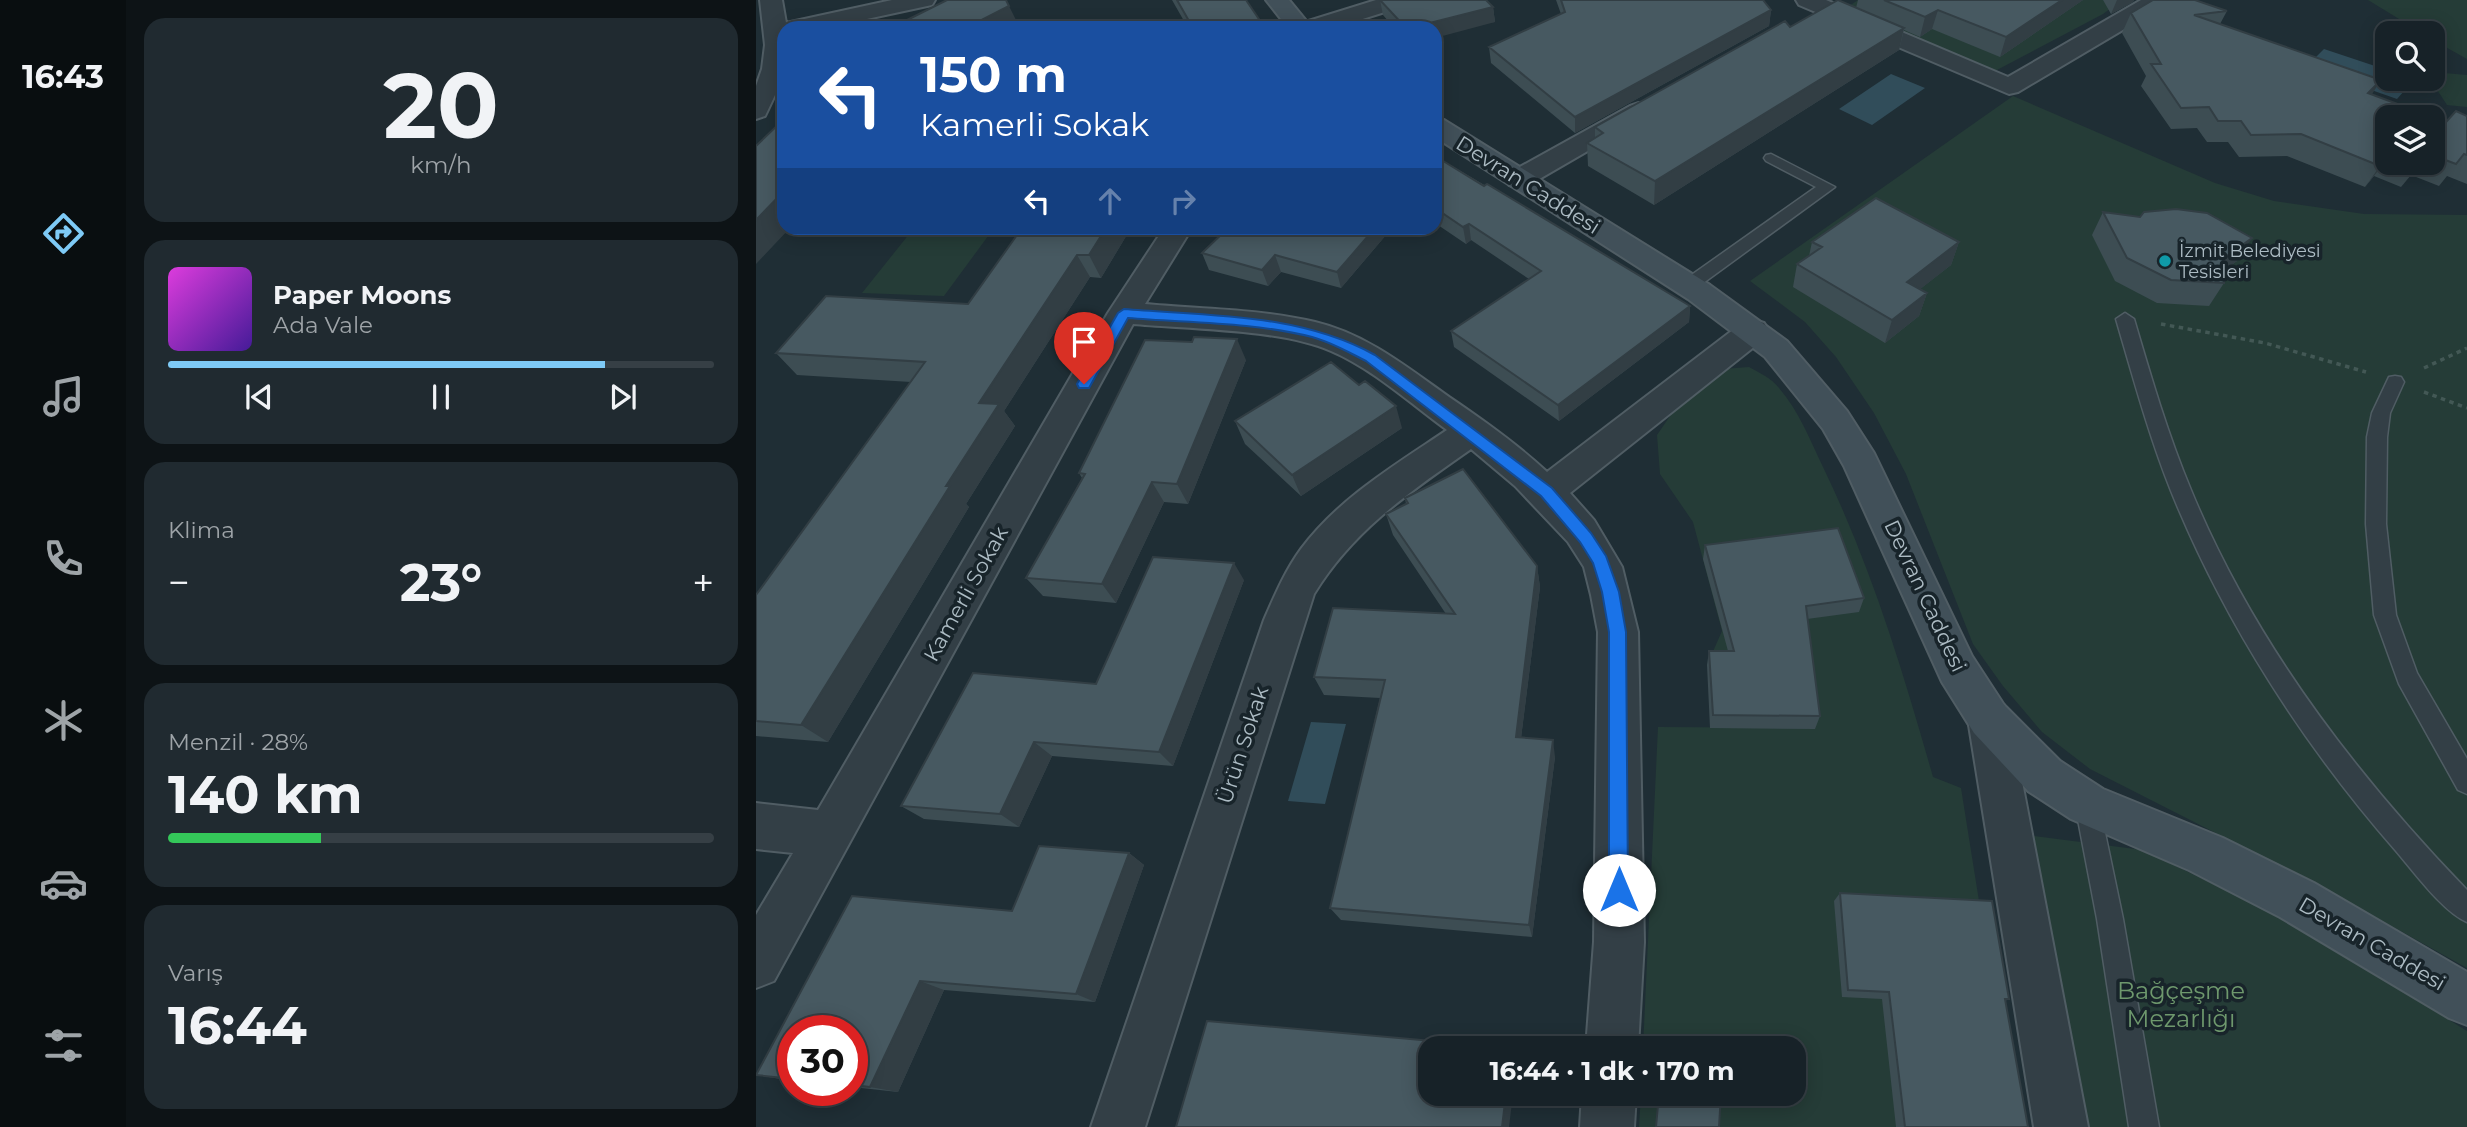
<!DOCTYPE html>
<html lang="tr">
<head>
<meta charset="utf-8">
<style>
  :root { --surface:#172228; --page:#202a30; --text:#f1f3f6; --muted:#9ea4a8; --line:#363f45; --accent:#7ecaf6 }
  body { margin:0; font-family:Montserrat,sans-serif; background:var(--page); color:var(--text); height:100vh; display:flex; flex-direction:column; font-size:26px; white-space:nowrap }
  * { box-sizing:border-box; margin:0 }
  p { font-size:23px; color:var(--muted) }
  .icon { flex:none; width:38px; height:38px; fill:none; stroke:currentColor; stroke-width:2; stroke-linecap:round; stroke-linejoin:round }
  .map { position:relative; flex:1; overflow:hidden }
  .details { display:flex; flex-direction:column; gap:18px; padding:18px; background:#0d1316; width:630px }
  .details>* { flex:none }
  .top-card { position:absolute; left:21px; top:21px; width:665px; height:214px; border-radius:21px; box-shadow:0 4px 18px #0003,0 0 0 2px var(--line); background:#1a4fa0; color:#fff; overflow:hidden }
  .controls { position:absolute; left:1619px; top:21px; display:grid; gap:14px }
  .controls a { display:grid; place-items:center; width:70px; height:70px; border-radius:14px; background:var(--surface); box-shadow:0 4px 18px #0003,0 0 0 2px var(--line); font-size:35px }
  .speed { position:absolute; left:21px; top:1015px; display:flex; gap:14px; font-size:35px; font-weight:700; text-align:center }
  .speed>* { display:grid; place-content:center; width:91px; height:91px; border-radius:50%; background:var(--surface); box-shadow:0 4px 18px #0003,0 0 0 2px var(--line); line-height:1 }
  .speed .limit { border:10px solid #d22; background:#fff; color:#111 }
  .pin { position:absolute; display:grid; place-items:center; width:60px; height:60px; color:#fff; margin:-72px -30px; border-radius:50% 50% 50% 0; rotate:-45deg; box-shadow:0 0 7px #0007 }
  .pin .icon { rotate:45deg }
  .me { position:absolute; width:77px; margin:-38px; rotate:0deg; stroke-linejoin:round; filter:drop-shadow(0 0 5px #0008) }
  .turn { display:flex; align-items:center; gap:24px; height:147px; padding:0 28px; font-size:32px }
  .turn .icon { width:91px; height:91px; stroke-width:2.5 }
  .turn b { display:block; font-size:49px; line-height:60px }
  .lanes { display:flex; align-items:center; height:66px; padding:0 28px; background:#0003; justify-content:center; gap:35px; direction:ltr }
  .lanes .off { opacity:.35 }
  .big { font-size:52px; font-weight:700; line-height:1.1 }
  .details .widget { flex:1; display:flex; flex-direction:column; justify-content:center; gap:10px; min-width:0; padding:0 24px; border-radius:21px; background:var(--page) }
  .details .dial { align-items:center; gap:0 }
  .dial b { font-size:91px; line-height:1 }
  .song { display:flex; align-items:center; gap:21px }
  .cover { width:84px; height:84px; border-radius:10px; background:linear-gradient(135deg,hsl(300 70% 55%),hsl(260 70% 35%)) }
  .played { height:7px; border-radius:4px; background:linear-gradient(90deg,var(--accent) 80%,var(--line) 80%) }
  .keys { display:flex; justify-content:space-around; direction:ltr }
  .heat { display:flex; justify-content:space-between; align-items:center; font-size:38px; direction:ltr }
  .charge { height:10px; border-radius:5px; background:linear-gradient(90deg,#34c759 28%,var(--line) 0) }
  .trip { position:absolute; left:662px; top:1036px; width:388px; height:70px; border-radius:21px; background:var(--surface); box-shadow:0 4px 18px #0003,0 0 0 2px var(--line); font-weight:700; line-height:70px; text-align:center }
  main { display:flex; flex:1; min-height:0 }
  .menu { display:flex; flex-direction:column; width:126px; justify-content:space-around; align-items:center; background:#090e10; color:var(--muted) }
  .menu .icon { width:49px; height:49px }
  .menu .active { color:var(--accent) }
  .menu b { font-size:32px; color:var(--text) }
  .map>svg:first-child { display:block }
</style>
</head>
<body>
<main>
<nav class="menu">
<b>16:43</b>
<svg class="icon active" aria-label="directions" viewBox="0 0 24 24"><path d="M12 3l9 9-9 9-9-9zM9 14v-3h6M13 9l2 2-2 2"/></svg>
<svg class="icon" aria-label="music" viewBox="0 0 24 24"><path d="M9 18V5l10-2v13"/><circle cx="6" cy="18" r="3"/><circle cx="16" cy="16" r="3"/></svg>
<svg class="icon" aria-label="phone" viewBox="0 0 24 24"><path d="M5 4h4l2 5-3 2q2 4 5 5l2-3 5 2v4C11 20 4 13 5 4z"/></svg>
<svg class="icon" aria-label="climate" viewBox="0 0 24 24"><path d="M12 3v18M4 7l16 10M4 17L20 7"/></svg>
<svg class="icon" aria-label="car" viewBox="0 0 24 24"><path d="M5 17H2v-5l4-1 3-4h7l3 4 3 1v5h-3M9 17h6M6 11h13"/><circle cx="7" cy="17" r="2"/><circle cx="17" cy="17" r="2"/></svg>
<svg class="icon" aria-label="filters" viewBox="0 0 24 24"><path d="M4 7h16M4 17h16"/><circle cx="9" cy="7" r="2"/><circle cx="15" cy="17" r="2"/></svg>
</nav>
<section class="details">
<div class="widget dial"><b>20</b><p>km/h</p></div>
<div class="widget">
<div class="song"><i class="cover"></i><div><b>Paper Moons</b><p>Ada Vale</p></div></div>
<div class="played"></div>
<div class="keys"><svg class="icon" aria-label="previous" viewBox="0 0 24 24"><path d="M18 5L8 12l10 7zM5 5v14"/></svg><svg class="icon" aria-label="pause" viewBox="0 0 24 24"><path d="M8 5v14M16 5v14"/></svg><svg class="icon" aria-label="next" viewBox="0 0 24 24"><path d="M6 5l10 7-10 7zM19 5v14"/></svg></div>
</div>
<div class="widget"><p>Klima</p>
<div class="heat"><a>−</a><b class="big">23°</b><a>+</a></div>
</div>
<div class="widget"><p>Menzil · 28%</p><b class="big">140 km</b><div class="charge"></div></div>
<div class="widget"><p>Varış</p><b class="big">16:44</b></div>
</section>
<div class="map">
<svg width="1711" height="1127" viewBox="0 0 1711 1127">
  <rect width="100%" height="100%" fill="#1f2e35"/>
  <path fill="#253c37" d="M1102,0h264l-19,14 -108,57 -149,-63z
    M1612,0h99v59l-34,-19 -1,-7h-10z
    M1677,72l34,3v32l-20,-2 -17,-26h2z
    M1257,96l202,87 59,18 90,13 103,1v753l-151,-84 -226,-115 -48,-37 -39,-46 -30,-42 -67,-170 -32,-61 -38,-56 -31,-35 -55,-41z
    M158,228h80l-50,68 -82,-3z
    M993,367c11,6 22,11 30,21 20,23 31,52 44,79 48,99 80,204 110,310l28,11 54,339h-376l2,-33h153v-46h-151l15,-321 157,1 -108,-63 15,-34 -29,-109 -33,-48 -3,-39 22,-32 44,-34z
    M1270,835l117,15 142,69 182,112v96h-387z"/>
  <path fill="#314d5a" d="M1568,49l63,21v9l27,1 -17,19 -91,-32z
    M1135,74l34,14 -53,37 -33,-16z
    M555,722l35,2 -21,80 -37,-3z"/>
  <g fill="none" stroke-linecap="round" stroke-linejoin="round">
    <defs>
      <path id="lane" d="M1015,154l64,33 -140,102h-12l-2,-4 2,-4 133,-94 -50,-26 -2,-3 2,-3z
        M1369,313l9,6c17,58 34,116 57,171 62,151 164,284 276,400v32c-24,-10 -53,-50 -71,-71 -92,-105 -172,-229 -225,-360 -22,-55 -38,-114 -55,-172z
        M1639,376l6,1 3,5 -14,31 -3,24 -1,87 10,91 21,58 50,86v35l-9,-4 -59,-106 -25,-69 -8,-91 1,-87 5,-24 17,-36z
        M1331,792l9,4 3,8 24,115 36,208h-30l-32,-208 -22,-115 3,-8z"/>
      <path id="street" d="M4,0h22l4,23 106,-23h43l-3,5 -107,23h-41v48l-19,40 -9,3v-33l6,-17 3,-24z
        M620,0h34l-3,5 -73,23h-36l4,-5z
        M1040,0h30l182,77 133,-77h27l-3,5 -147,87 -9,2 -210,-89z
        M883,103l9,3 4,5 -4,5 -119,69 -10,2 -10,-2 -4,-6 4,-6 121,-67z
        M408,228h28l-47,76c56,5 115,5 170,18 51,12 92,45 134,75 34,23 68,47 98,75l195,-149 11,-3 11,3 5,8 -5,8 -194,154 24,27 28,47 16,65 6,310 -6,106h-52l8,-106 4,-310 -7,-37 -7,-28 -16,-25 -53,-56 -44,-37c-60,42 -118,81 -157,145l-169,533h-54l173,-507c11,-25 21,-49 37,-71 38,-51 94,-84 146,-119 -37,-27 -74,-61 -116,-79 -50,-22 -141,-22 -198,-27l-359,657 -18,7v-73l37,-62 -37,-4v-46l62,7 290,-497z
        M1233,699l15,6 6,14 78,408h-54l-66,-408 6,-14z
        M826,1094h54l-2,33h-54z"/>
      <path id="secondary" d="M510,0h23l23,28h-24z
        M679,118l9,2 266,165 77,56 60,70 27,42 98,203 32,49 56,56 43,28 120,49 91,45 153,89v53l-18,-7 -169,-101 -91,-47 -118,-51 -43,-28 -54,-58 -32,-51 -98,-216 -21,-37 -58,-72 -77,-58 -253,-162z"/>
    </defs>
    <use href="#lane" stroke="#505d64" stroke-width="3"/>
    <use href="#street" stroke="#505d64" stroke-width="4"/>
    <use href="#secondary" stroke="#505d64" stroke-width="4"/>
    <path stroke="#435855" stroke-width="3.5" stroke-dasharray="4.5 4.5" stroke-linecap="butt" d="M1405,324l104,19 101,29
      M1668,368l43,-20
      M1668,392l43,16"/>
    <use href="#lane" fill="#333f46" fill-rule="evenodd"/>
    <use href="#street" fill="#333f46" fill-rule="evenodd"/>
    <use href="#secondary" fill="#415059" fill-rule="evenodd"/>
  </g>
  <path fill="#3d4d53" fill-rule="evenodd" d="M416,0h74l19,28h-77z
    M624,0l113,7 2,15 -60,6h-41l-11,-13z
    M800,0h207l8,10 -2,16 -194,107 -84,-70 -2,-16 72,-33z
    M1102,0h225l-83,57 -68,-28 -12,8 -16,-7 -5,20 -245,155 -66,-39 -1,-23 8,-5v-11l261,-119z
    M1347,0h31l-1,2 -22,12z
    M1471,11l-7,13 151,71 75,27 21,-6v68l-20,-8 -8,10 -28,-11 -10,12 -27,-11 -9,11 -78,-31 -48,1 -11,-15h-21l-10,-14 -26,1 -30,-43 5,-10 -24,-43 9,-20zM1631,117h45v46h-45z
    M679,156l255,150 -1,16 -130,99 -105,-74 -3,-16 78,-52 -58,-39 -5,4 -31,-21z
    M1347,212l134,49 -14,10 1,12 -15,23 -52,-3 -42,-22 -23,-46z
    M375,228l-30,50 -11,-1 -86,134 11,15 -49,78 3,3 -141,235 -72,-6v-141l155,-213 -114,-7 -21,-22 192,-49z
    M472,228h164l-51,60 -60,-16 -13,14 -59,-16 -7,-17z
    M1056,242h147l-8,23 -31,24 7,4 -8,23 -34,27 -92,-56 4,-23 12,-8z
    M490,360l-58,144 -24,-2 -48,101 -73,-7 -17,-18 56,-100 -3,-5z
    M479,421l167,7 -101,68 -56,-52z
    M649,498l132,68 3,21 -19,151 34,19 -23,180 -191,-17 -11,-12 50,-210 -56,-3 -10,-18 132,-63 -53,-79 -7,-21 20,-10z
    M949,545l159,53 -5,14 -52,7 13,97 -5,13 -105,-1 -3,-63 2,-14h19l-25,-92z
    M488,580l-71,186 -121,-10 -33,71 -95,-8 -23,-13 195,-122z
    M283,846l90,7 15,12 -49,137 -151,-12 -46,102 -46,-5v-56h-59v50l-37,-6 96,-179 160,15z
    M1084,893l169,106 -4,2 23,126h-132l-14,-128 -40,-2 -8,-96z"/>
  <path fill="#323e44" d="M1306,0h21l-83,57 6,-20z
    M1361,0h17l-1,2 -22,12z
    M253,6l11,22h-54z
    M737,7l2,15 -60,16v-10h-25z
    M1015,10l-2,16 -194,107v-16z
    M1182,10l-6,19 -12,8 5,-20z
    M1148,28l-5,22 -245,155 1,-24z
    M1625,80l-14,22 1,-9z
    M1631,159l-13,17 -9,11 15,-21z
    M28,191v37h6l-34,36v-44z
    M713,224l2,16 -5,4 -3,-17z
    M350,228h25l-30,50 -12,-23z
    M619,228h17l-51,60 -4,-16z
    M1496,238l-15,23 -29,21 15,-23z
    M1203,242l-8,23 -51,40 7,-23z
    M321,255l13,22 -86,134 11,15 -49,78 3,3 -141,235 -27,-17 145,-239 33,-83z
    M519,255l6,17 -13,14 -6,-16z
    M1171,293l-8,23 -34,27 7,-23z
    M934,306l-1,16 -130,99 -1,-16z
    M481,339l9,21 -58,144 -11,-20z
    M640,406l6,22 -101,68 -9,-21z
    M396,482l12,20 -48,101 -14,-19z
    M478,563l10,17 -71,186 -14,-14z
    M781,566l3,21 -21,167 -3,-17z
    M797,740l2,17 -23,180 -3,-12z
    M278,742l18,14 -33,71 -19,-13z
    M373,853l15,12 -49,137 -19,-8z
    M164,981l24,9 -46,102 -28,-5z
    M750,1094h7l-4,33h-7z"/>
  <path fill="#475961" stroke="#323e44" stroke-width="2" d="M191,0h59l3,6 -43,22h-75z
    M421,0h69l19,28h-72z
    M624,0h106l7,7 -83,21h-4z
    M805,0h202l8,10 -196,107 -86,-70 76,-35z
    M1082,0l66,28 -249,153 -68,-38 16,-10 -8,-6 190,-106 5,6z
    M1128,0h178l-56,37 -68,-27 -13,7z
    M1397,0h42l32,11 -33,4 187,65 -13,13 78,29 10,-11 11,5v39l-3,-1 -8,10 -24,-9v-38h-45v41l-7,8 -79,-32 -50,1 -10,-14h-23l-9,-14 -28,1 -30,-44h10l-30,-51z
    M28,119v72l-28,29v-74z
    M679,156l49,30 3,-2 203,122 -132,99 -107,-74 90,-60 -72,-47 -6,3 -28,-19z
    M1120,198l83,44 -52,40 20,11 -35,27 -95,-56 25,-17 -10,-5z
    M1420,209l31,4 45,25 -29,21 1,24 -53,-3 -44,-22 -24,-46 37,5 4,-5z
    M266,228h84l-17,27h-12l-98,148 20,1 -53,82h4l-149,239 -45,-4v-126l169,-233 -149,-9 50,-57 142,8z
    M472,228h147l-38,44 -62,-17 -13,15 -60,-17z
    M438,337l43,2 -60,145 -25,-2 -50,102 -76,-6 59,-104 -6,-1 66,-133 47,2z
    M575,362l28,23 6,-4 31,25 -104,69 -57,-54z
    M707,469l74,97 -21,171 37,3 -24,185 -199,-17 55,-228 -71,-3 19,-69 122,6 -69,-100 22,-11 -3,-5z
    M1082,528l26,70 -58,8 14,110 -107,-1 -4,-64h25l-29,-106z
    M397,557l81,6 -75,189 -125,-10 -34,72 -99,-8 72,-133 123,11z
    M283,846l90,7 -53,141 -156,-13 -50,106 -18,-2v-54h-59v48l-37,-4 96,-179 160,15z
    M1084,893l152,8 17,98h-4l23,128h-123l-16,-135 -41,-2z
    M451,1021l304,27h-81v46h76l-4,33h-326z
    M903,1094h62l-2,33h-63z"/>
  <path fill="#1a73e8" stroke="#114b97" stroke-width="2" d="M368,309c85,7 175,4 251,46l177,133 39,45 15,23 13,36 7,40 2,258 -2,7 -7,3 -7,-3 -3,-7v-258l-7,-40 -9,-29 -13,-21 -39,-46 -175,-135c-18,-9 -35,-19 -54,-24 -59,-15 -124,-14 -184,-19l-39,70h-10l-2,-4 41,-71z"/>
  <circle fill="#0f9aa8" stroke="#18242a" stroke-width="2.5" cx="1409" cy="261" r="7"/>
  <g text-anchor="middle" stroke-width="7" stroke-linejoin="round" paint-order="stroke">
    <g font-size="18" fill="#acbbc3" stroke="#18242a" text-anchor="start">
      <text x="1423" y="257">İzmit Belediyesi<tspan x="1423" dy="21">Tesisleri</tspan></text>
    </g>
    <g font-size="21" fill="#acbbc3" stroke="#18242a">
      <text transform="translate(772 185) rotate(32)" y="7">Devran Caddesi</text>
      <text transform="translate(210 594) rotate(-61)" y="7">Kamerli Sokak</text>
      <text transform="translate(1169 596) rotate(65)" y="7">Devran Caddesi</text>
      <text transform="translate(487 745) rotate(-72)" y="7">Ürün Sokak</text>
      <text transform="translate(1616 944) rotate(30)" y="7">Devran Caddesi</text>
    </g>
    <g font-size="24" fill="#6e986d" stroke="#18242a">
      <text x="1425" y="999">Bağçeşme<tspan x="1425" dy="28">Mezarlığı</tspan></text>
    </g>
  </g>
</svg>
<div class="controls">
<a><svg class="icon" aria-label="search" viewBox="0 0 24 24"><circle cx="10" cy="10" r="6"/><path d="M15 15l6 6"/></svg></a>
<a><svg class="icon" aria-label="layers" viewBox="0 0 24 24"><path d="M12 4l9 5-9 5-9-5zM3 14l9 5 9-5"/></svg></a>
</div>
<div class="speed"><div class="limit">30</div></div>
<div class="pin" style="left:328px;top:384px;background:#d93025"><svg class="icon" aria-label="arrive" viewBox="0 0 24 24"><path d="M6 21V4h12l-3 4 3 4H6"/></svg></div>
<svg class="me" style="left:863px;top:890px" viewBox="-20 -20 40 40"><circle r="19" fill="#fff"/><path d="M0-13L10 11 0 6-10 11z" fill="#1a73e8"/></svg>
<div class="trip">16:44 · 1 dk · 170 m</div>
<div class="top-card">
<div class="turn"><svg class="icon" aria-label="left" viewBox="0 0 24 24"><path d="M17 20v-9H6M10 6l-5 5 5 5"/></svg><div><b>150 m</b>Kamerli Sokak</div></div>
<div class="lanes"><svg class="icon" aria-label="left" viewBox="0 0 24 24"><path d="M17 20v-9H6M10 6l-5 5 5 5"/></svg><svg class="icon off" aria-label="ahead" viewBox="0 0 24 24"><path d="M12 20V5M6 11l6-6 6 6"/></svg><svg class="icon off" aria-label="right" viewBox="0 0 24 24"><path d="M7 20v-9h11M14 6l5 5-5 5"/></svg></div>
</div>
</div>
</main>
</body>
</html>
